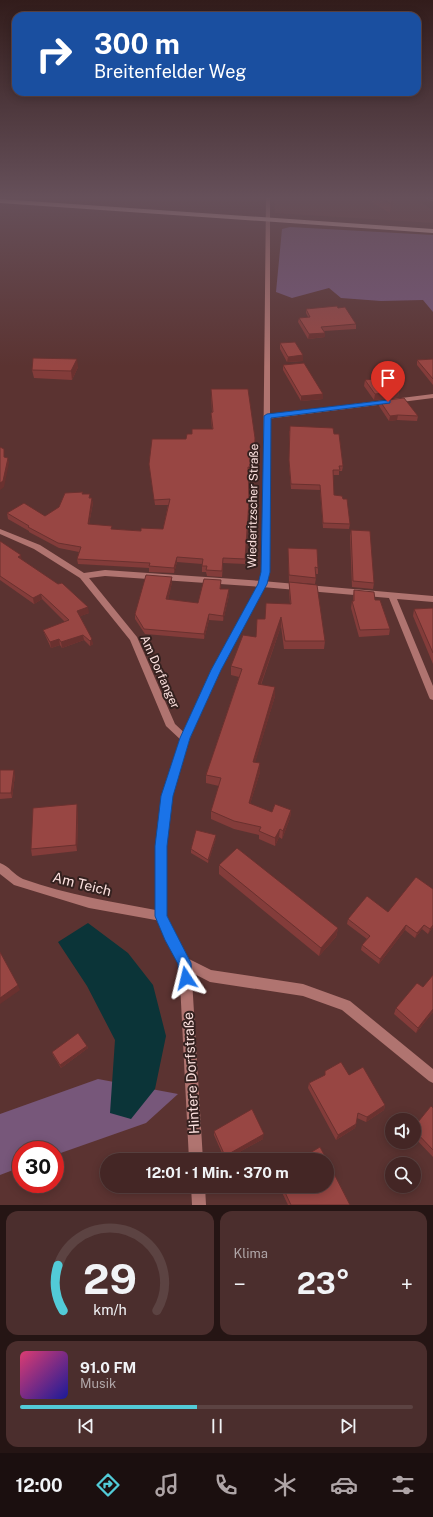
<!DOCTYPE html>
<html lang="de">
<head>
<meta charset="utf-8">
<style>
  :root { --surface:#442625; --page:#4b2e2d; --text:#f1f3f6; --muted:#afa5a7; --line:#5c4342; --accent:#52cbd7 }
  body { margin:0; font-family:"Public Sans",sans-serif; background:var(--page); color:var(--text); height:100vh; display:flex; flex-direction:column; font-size:15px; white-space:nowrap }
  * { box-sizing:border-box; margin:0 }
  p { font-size:13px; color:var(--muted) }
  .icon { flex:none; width:22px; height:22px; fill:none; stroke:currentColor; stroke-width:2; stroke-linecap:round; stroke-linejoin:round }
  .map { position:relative; height:1205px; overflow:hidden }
  .side { display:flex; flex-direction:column; gap:6px; padding:6px; background:#251514; flex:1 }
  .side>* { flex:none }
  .guide { position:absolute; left:12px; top:12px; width:409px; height:84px; border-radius:12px; box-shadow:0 2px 10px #0003,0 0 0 1px var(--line); background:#1a4fa0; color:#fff; overflow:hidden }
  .fabs { position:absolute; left:385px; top:1113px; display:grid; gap:8px }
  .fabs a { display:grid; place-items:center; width:36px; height:36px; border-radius:50%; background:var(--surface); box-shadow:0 2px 10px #0003,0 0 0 1px var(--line); font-size:20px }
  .speed { position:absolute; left:12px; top:1141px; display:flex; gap:8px; font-size:20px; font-weight:700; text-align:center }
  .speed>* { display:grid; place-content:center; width:52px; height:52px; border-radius:50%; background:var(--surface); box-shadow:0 2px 10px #0003,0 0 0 1px var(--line); line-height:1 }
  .speed .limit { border:6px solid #d22; background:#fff; color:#111 }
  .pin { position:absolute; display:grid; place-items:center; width:34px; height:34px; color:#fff; margin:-41px -17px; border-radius:50% 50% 50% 0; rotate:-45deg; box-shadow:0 0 4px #0007 }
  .pin .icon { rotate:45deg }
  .me { position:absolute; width:44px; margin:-22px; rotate:350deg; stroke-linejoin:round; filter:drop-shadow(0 0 3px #0008) }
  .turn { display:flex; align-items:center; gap:14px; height:84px; padding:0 16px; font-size:18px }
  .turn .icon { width:52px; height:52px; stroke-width:2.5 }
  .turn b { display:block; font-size:28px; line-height:34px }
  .big { font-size:30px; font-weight:700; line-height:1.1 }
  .side .tile { flex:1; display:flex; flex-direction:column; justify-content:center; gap:6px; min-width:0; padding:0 14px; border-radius:12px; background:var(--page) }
  .side .dial { align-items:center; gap:0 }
  .dial svg { height:104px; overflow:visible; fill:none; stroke:var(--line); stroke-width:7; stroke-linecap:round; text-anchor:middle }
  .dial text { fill:var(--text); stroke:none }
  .song { display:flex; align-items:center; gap:12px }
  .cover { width:48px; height:48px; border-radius:6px; background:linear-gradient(135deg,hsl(340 70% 55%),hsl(240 70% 35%)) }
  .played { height:4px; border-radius:2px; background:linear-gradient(90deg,var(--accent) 45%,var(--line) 45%) }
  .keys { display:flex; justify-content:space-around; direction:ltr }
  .heat { display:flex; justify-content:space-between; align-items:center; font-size:22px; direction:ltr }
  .side .tiles { flex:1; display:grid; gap:6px; grid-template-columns:1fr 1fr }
  .tile:last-child { grid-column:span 2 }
  .trip { position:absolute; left:100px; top:1153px; width:234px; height:40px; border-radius:20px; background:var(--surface); box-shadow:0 2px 10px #0003,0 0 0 1px var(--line); font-weight:700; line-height:40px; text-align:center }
  .menu { display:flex; height:64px; justify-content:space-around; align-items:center; background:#1b0f0f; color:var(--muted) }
  .menu .icon { width:28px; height:28px }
  .menu .on { color:var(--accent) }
  .menu b { font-size:18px; color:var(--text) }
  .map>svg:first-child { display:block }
</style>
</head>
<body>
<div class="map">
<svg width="433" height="1205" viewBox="0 0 433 1205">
  <rect width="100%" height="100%" fill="#5b3331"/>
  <path fill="#6a3937" d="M274,198h138l21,12v13l-158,-10z"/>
  <path fill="#77577a" d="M290,227l143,8v77l-10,-12 -42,1 -40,-3 -12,-10 -37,10 -16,-6 6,-63z
    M98,1079l80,15 -32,29 -91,32v-5h-34v17l-21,8v-61z"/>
  <path fill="#0b3438" d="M88,923l40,30 25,32 13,51 -11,53 -24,30 -21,-6 5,-73 -28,-54 -29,-44z"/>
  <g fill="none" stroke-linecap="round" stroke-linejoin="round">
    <path fill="#b07470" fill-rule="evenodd" d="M433,394v4l-166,21 -3,-2 3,-2z
      M0,529l40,16 44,28 21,-3 157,11 171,15v6l-36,-3 36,87v14l-3,-1 -1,-2 -40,-99 -127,-11 -157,-11 -16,2 48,59 38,87 15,14 -2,3 -3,1 -3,-1 -16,-15 -36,-86 -50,-62 -46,-29 -34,-15z
      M0,863c9,3 14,12 23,16 44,16 92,23 138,32l4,1 2,4 -2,4 -4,1 -72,-13 -75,-23 -14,-11z
      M185,957l4,2 2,4 12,197h-14l-10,-197 2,-4z
      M191,1186h14l1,19h-14z"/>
    <path fill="#b07470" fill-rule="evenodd" d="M266,198h4v374l-4,12 -46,86 -30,68 -18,58 -6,50 1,70 6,15 16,28 22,11 92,14 47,17 83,68v14l-4,-2 -87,-71 -39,-14 -93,-14 -29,-15 -16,-28 -10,-23 1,-70 6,-50 18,-58 32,-68 46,-86 4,-12z"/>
    <path fill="#efbdb9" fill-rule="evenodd" d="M0,199l433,30v4l-433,-30z"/>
    <defs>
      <path id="rail" d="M428,198l5,2"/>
    </defs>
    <use href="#rail" stroke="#c0a09e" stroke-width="2.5"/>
    <use href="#rail" stroke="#34211f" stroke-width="1.5" stroke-dasharray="5" stroke-linecap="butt"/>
  </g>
  <path fill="#833c3a" d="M365,198h30l-5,15z
    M338,308l18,16v5l-32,2 1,2v4l-17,2 -10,-17 1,-4 9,-1 -2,-4v-4z
    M280,343l23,18 -16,1 -7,-13z
    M433,359v26l-16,-20v-5z
    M283,365l40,34 -22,2 -18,-31z
    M78,367l-6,13 -38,-2 -2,-8z
    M365,380l19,1 15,10 -1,6 -24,3 -10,-14z
    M211,394l44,44 -1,35h-6l1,34 -4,57 -22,-1 -1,14 -15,-1 -1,-4h-4v-8l-25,-2 -3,11 -25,-1v-4l-71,-4 -1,-5 2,-7 -20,-4 -30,-16v-1l-21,-12 -1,-6 38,3 38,-22 8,4 2,5 -4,21 23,5 29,2 22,-2 5,-24h-13l-6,-41 37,-25 6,-5 20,-5 -1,-11v-5l1,-1z
    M380,401l38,15 -1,5 -20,-1 -8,1 -10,-15z
    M289,431l45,3 9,32 -1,5h-3v4h-6l1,20 9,4 7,25 -1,5 -26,-1 -3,-38 -29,-1 -2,-24z
    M351,530l23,53 -1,6 -21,-2 -2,-51z
    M0,541l22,19 67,53 -9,3 13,28 -3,2 -6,-6 -22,8 -2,-3 -9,3 -6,-13 -2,-5 22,-8 -23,-23 -8,5 -34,-24z
    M288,548l30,20v6h-2v4l-1,6 -26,-2z
    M172,582l-4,18 30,3 23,-17 -1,3 9,6 -6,26 -14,-1 -5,19 -59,-5 -10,-15v-5z
    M289,582l36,59 -1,8h-40l-3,-23 -20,59 14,2v9l-20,66 5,1v9l-10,32 22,8 19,-2 -1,8 -8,21 -3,-2 -4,9 -16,-7v-4l-25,-6 -23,-10v-8l8,-25 -13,-3v-8l33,-98 -8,-2v-9l25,-29 9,-18 25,-15 -1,-13z
    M354,590l21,10 15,29 -1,6 -30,2 -8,-29 1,-7h1v-5z
    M433,608v56l-20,-48 1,-7z
    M0,770l15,5 -3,23 -12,1z
    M78,811l-1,40 -45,5 -1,-7z
    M216,838l-8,25 -17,-10v-4z
    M219,865l119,63 -2,9 -17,19 -100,-82z
    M433,889v38l-5,7 -6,-5 -7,9 -10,-8 -26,34 -18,-14 1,-5 5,-6 -20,-15 1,-5 40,-7z
    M423,987l10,25 -17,21 -22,-19 2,-6z
    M87,1046l1,2 -27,20 -8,-13 -1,-3z
    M309,1083l76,22 -1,5 -18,12 -9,-4 -1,6 -1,4 -19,12 -28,-52z
    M433,1108v49l-19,-20v-10z
    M214,1131l49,8 -38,21 -11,-25z
    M279,1186h48l23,19h-62z"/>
  <path fill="#6a312f" d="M393,198h2l-5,15 1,-9z
    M325,333v4l-17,2 1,-5z
    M303,355v6l-16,1 1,-5z
    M77,359l1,8 -6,13 -1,-9z
    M399,391l-1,6 -24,3 1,-6z
    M323,394v5l-22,2v-5z
    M398,415l-1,5 -8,1 1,-5z
    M8,458l1,5 -5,24 -4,3v-7z
    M92,498l1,5 -5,26v-5z
    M21,555l1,5 -4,-3z
    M177,557v5l-3,11v-5z
    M172,577v5l-5,23 -1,-6z
    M229,589v6l-6,26v-5z
    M41,594l1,5 -8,5 -1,-6z
    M88,607l1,6 -11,4 -1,-6z
    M209,614v6l-5,19v-5z
    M281,617v9l-23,66v-8z
    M83,635l1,5 -22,8 -1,-6z
    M59,639l1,6 -9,3 -1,-6z
    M92,639l1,5 -3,2v-5z
    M275,687v9l-22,74v-8z
    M260,763v9l-12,39 1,-8z
    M14,770l1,5 -3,23 -1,-5z
    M77,804l1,7 -1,40 -1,-6z
    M291,810l-1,8 -8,21 1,-8z
    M280,829l-1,8 -4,9v-8z
    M216,835v3l-8,25v-3z
    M406,925l-1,5 -26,34 1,-5z
    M424,925l-2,4 -7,9 2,-5z
    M433,925v2l-5,7 2,-5z
    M338,928l-2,9 -17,19 2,-8z
    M18,985l2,5 -20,14v-6z
    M433,1009v3l-17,21 2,-5z
    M87,1046l1,2 -27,20 -1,-3z
    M385,1105l-1,5 -18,12 1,-5z
    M356,1124l-1,4 -19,12 2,-5z
    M264,1134l-1,5 -38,21v-4z"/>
  <path fill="#984643" stroke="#6a312f" d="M380,198h13l-2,6z
    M337,306l1,2 7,-1 11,17 -35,3 4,6 -16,1 -10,-16 11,-1 -4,-8z
    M295,342l8,13 -15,2 -8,-14z
    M33,358l44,1 -6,12 -39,-1z
    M433,359v20l-16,-19z
    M304,363l19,31 -22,2 -18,-31z
    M382,378l2,3 7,-1 8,11 -24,3 -10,-14z
    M211,389h37l7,49 -1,30 -6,-1 1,34 -4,58 -22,-1 -1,13 -16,-1 1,-4h-5l1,-7 -26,-2 -3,11 -25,-2 1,-3 -73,-4 4,-12 -23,-4 -30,-16 1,-1 -22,-13 17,-10 21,13 14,-9 6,-14 18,-1 -1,2h8l-1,4h3l-4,26 24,2 -1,3 30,2v-3l22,1 7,-30 -16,1 -5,-36 3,-25h34l1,-5h5v-5h21l-2,-16 2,-1z
    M404,398l14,18 -20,-1 -8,1 -10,-15z
    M290,426l43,2 1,6h5l4,32h-4l1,4h-7l1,25 8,1 1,3h4l3,25 -27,-1 -3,-38 -29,-1 -2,-24z
    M0,447l4,2v8l4,1 -5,23 -3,2z
    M351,530l19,1 4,52 -21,-2z
    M0,541l21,14 -3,2 40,27 4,-1 26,24 -11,4 15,28 -2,2 -7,-6 -22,7 -2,-3 -9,3 -7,-12 26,-10 -28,-26 -8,4 -33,-22z
    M288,548l29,1 1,19 -3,-1 1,11 -27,-3z
    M146,575l26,2 -6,22 32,4 6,-24 17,1 -1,9h9l-6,27 -14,-2 -5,20 -60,-5 -9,-15z
    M289,582l28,3 8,56h-40l-4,-24 -23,67 17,3 -22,75 7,1 -11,40 23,9 3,-8 16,6 -8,21 -3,-2 -5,9 -16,-7 2,-4 -27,-6 -23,-10 10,-33 -15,-3 36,-106 -11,-3 12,-31 13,2 1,-18h8l1,-16 25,1z
    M354,590l20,2 1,8h5l10,29 -30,1 -8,-29h2z
    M433,608v45l-19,-44z
    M0,770h14l-3,23h-11z
    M77,804l-1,41 -45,4 2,-41z
    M196,830l20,5 -8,25 -17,-11z
    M237,848l101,80 -17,20 -102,-83z
    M416,877l17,12v36l-3,4 -6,-4 -7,8 -11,-8 -26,34 -18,-14 8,-9 -22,-17 19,-23 21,16z
    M0,952l18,33 -18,13z
    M433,975v34l-15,19 -22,-20 21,-25 6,4z
    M78,1033l9,13 -27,19 -8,-13z
    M341,1062l8,13 14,-8 22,38 -18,12 -9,-4 -2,11 -18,11 -29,-52 16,-8v-4z
    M431,1106l2,2v42l-19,-20v-3z
    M252,1109l12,25 -39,22 -11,-25z
    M320,1147l7,13h-29z
    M327,1160l23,45h-59l-9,-19h45z"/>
  <linearGradient id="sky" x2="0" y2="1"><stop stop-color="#321c1b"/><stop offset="0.54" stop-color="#66505a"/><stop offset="1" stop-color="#66505a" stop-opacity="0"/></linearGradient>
  <rect width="433" height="366" fill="url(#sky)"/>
  <path fill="#1a73e8" stroke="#114b97" d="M388,400h2v3l-119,15 -1,154 -3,12 -46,86 -31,68 -17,58 -6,50v70l24,47 1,15 -2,5 -4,1 -5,-1 -2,-5 -1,-14 -13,-24 -10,-24v-70l6,-50 19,-58 31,-68 47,-86 3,-12 3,-156 3,-2z"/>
  <g text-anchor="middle" stroke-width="4" stroke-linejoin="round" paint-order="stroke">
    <g font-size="12" fill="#fce1df" stroke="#34211f">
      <text transform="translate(253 506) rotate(-89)" y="4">Wiederitzscher Straße</text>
      <text transform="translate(160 672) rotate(66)" y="4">Am Dorfanger</text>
    </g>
    <g font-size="14" fill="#fce1df" stroke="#34211f">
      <text transform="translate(82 884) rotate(14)" y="5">Am Teich</text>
      <text transform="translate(191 1073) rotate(-93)" y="5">Hintere Dorfstraße</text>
    </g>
  </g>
</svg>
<div class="fabs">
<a><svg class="icon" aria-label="sound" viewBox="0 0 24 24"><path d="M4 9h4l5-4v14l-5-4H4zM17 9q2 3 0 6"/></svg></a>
<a><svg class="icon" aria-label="search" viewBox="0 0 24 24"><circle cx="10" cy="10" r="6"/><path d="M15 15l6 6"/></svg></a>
</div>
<div class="speed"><div class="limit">30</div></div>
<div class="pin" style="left:388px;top:402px;background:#d93025"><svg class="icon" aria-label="arrive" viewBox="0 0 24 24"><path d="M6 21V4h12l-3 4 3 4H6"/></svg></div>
<svg class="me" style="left:186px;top:978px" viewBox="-20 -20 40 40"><path d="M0-17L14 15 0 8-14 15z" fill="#1a73e8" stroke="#fff" stroke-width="4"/></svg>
<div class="trip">12:01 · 1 Min. · 370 m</div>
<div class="guide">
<div class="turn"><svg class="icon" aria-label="right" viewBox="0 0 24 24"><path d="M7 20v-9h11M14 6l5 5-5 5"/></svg><div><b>300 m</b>Breitenfelder Weg</div></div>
</div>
</div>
<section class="side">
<div class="tiles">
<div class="tile dial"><svg viewBox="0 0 100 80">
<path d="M14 69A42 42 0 1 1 86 69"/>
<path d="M14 69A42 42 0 0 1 10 34" stroke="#52cbd7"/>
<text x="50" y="56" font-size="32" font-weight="700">29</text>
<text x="50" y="72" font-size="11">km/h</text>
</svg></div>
<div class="tile"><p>Klima</p>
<div class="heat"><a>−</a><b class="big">23°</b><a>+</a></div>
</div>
<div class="tile">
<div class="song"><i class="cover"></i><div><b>91.0 FM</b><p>Musik</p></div></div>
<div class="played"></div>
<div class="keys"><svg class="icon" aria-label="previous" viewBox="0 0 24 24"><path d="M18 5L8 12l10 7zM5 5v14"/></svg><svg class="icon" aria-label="pause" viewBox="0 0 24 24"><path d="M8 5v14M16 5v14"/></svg><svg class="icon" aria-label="next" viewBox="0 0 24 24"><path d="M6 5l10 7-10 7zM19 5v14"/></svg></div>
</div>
</div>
</section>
<nav class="menu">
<b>12:00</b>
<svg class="icon on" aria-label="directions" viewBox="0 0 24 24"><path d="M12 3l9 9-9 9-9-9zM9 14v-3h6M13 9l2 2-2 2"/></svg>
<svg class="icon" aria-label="music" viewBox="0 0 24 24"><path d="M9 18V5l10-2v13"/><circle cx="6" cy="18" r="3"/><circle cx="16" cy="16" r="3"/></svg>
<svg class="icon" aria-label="phone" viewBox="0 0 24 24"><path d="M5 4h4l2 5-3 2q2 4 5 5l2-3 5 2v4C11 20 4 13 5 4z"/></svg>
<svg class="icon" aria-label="climate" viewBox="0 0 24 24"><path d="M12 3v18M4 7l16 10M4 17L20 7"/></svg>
<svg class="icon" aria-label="car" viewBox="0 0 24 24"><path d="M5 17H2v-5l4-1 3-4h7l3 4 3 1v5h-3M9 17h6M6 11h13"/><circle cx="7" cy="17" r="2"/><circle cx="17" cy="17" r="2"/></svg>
<svg class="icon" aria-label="filters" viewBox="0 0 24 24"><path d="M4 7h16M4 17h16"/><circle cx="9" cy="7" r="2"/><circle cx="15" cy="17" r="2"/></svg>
</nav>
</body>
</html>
